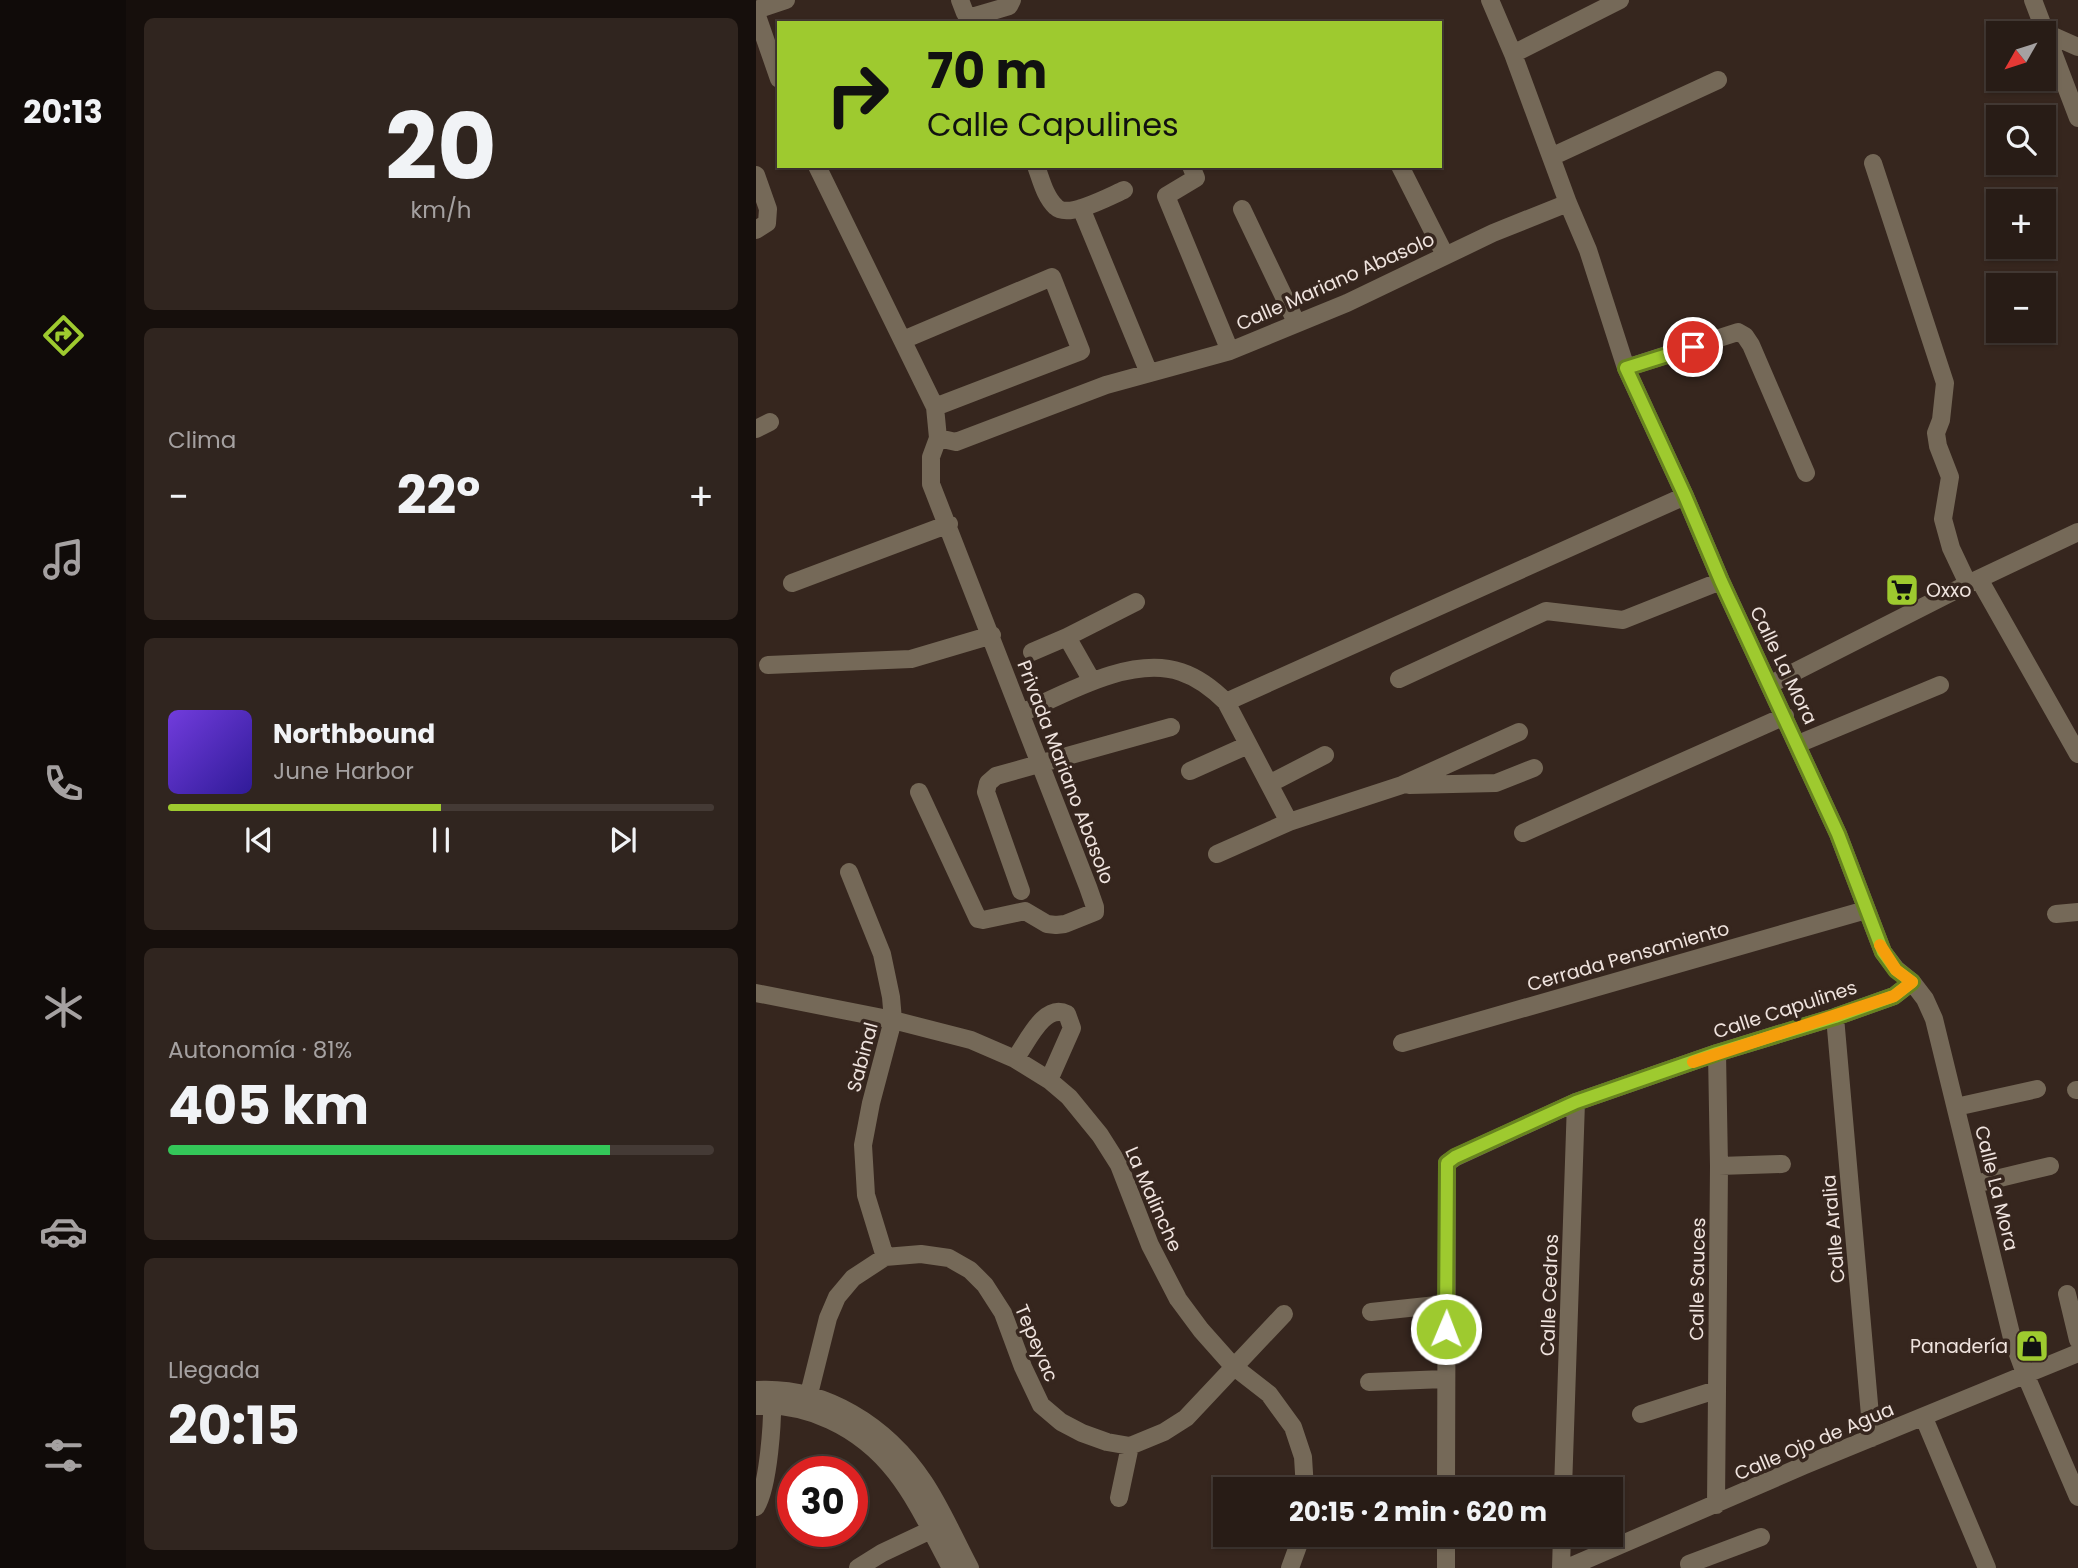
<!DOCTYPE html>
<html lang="es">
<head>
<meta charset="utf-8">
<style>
  :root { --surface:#281c16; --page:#30251f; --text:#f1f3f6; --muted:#a5a1a1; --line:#443a35; --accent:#9eca2f }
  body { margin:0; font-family:Poppins,sans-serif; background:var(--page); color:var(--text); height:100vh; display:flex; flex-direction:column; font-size:26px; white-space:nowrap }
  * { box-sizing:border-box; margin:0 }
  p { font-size:23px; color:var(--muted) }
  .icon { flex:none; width:38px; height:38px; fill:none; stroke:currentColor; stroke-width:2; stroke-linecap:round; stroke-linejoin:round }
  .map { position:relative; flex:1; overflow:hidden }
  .drawer { display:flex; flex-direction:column; gap:18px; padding:18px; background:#160f0c; width:630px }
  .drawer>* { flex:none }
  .hud { position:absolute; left:21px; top:21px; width:665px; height:147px; border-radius:0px; box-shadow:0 2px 5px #0004,0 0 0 2px var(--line); background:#9eca2f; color:#111; overflow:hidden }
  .needle { width:46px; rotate:231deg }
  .fabs { position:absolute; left:1230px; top:21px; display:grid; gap:14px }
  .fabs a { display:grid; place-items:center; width:70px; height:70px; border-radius:0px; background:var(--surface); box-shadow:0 2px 5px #0004,0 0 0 2px var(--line); font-size:35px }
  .speed { position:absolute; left:21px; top:1456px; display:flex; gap:14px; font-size:35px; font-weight:700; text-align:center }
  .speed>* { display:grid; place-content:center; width:91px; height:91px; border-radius:50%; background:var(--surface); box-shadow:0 2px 5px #0004,0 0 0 2px var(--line); line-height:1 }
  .speed .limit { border:10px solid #d22; background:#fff; color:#111 }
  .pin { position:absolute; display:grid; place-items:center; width:60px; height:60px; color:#fff; margin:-30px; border:4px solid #fff; border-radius:50%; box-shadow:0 2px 7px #0007 }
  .me { position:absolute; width:77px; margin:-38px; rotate:1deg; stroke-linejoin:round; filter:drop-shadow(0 0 5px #0008) }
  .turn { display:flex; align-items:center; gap:24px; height:147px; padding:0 35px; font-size:32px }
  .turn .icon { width:91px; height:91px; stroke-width:2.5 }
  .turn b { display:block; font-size:49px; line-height:60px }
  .big { font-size:52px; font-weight:700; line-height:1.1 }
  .drawer .card { flex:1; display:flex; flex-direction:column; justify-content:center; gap:10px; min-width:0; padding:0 24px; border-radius:10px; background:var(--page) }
  .drawer .dial { align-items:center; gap:0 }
  .dial b { font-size:91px; line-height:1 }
  .song { display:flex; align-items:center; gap:21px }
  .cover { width:84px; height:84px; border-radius:10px; background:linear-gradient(135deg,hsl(260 70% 55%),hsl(250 70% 35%)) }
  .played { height:7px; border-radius:4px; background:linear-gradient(90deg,var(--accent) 50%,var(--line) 50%) }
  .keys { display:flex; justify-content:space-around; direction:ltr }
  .heat { display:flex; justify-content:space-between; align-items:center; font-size:38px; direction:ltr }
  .charge { height:10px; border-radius:5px; background:linear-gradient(90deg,#34c759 81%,var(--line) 0) }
  .trip { position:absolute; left:457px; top:1477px; width:410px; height:70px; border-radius:0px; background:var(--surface); box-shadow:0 2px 5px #0004,0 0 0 2px var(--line); font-weight:700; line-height:70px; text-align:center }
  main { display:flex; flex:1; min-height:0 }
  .menu { display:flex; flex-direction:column; width:126px; justify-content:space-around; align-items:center; background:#100b09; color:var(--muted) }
  .menu .icon { width:49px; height:49px }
  .menu .on { color:var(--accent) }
  .menu b { font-size:32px; color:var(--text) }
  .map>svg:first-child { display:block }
</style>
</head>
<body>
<main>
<nav class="menu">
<b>20:13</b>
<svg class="icon on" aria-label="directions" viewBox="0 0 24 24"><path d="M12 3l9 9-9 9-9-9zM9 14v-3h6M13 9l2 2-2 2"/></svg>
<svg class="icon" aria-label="music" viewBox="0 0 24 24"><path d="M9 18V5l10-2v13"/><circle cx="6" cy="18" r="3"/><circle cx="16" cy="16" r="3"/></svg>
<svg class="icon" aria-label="phone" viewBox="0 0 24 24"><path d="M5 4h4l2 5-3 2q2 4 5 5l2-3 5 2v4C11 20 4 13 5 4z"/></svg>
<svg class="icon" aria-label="climate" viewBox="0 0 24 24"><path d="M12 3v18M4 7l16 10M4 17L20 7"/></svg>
<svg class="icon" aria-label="car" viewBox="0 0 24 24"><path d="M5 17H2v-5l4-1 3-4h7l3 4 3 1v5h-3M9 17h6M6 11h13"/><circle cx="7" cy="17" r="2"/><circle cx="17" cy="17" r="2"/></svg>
<svg class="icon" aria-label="filters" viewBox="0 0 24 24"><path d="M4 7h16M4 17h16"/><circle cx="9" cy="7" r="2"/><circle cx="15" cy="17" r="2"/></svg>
</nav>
<section class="drawer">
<div class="card dial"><b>20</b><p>km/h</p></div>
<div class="card"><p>Clima</p>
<div class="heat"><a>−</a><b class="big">22°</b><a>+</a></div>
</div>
<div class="card">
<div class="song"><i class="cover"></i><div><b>Northbound</b><p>June Harbor</p></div></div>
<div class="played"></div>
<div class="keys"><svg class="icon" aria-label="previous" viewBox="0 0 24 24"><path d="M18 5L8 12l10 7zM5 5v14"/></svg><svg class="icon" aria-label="pause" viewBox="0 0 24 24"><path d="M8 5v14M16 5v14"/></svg><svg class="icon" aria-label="next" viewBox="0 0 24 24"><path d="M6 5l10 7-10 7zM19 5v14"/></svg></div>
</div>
<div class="card"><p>Autonomía · 81%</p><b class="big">405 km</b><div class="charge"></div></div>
<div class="card"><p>Llegada</p><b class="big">20:15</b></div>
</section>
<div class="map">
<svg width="1322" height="1568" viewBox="0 0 1322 1568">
  <rect width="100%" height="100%" fill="#36261e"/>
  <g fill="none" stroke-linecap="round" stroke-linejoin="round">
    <path stroke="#756958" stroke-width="18" d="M204,0l5,13 7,4 37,-11 3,-6
      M734,0l23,54 55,149 20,47 38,118 59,128 36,85 117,253 45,118 13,17 16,13 13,17 9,20 78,319 14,38 52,121
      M1277,0l45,118
      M0,10l30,-10
      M0,13l23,66
      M1288,32l34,15
      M757,54l107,-54
      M795,157l167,-77
      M1117,163l72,220 -4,37 -5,13 2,13 12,31 -7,42 8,29 17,36
      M61,166l118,241 3,31 18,4 150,-57 124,-34 117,-48 146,-70 75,-30
      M280,166c5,13 9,31 20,41 12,12 54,-11 68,-17
      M435,166l5,12 -30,18 64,155
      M644,166l45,89
      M0,175l12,34 -1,14 -11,7
      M325,208l68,165
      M486,209l54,113
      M147,340l149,-63 29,74 -146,56
      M870,368l112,-36 7,4 6,9 55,128
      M0,429l14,-7
      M1223,579l99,175
      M36,583l157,-59
      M276,652l35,-15
      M12,665l143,-6 81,-24
      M643,679l147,-68 77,9 98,-39
      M336,681l-25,-44 69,-35
      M1013,685l199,-101 110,-52
      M470,702l63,120
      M266,713c44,-20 110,-58 159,-41 18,6 32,17 45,30l459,-206
      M1042,744l142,-59
      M434,771l58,-26
      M513,784l56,-29
      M653,785l87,-2 38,-15
      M163,792l59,127 5,1 42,-9 22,13 9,1 9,-1 30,-12v-5l-7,-20 -157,-403v-27l7,-19
      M767,833l262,-117
      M461,854l72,-32 113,-37 117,-53
      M93,872l33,82 9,43 2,23 -22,83 -8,42 3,50 19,62
      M265,891l-35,-99 2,-9 8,-7 175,-49
      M1300,914l22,-2
      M0,993l137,27 78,20 44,19 34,21 20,17 31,38 19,30 31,80 28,54 23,31 32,36 36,28 24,33 10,30 2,32
      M1079,1017l37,421
      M646,1043l464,-133
      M259,1059c12,-16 29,-57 52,-45l5,14 -23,52
      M1320,1090h2
      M1200,1107l81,-18
      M963,1166l63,-2
      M1219,1184l75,-18
      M1311,1294l11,46
      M615,1312l75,-8
      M613,1382l76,-3
      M0,1390c69,-4 131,36 168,92 18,27 31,58 46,86
      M0,1406c27,-2 50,3 74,14 67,31 88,87 121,148
      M49,1410l23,-92 9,-21 16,-19 32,-21 36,-3 28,4 21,12 15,15 18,28 20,54 18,38 20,17 21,11 25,9 23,4 34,-14 22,-14 98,-104
      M885,1414l75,-24
      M1168,1418l63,150
      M690,1489l1,-326 9,-6 120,-55 141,-49 118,-36 59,-21 18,-14
      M807,1489l13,-387
      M363,1498l11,-52
      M960,1505l3,-339 -2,-113
      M0,1507c13,-22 17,-88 16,-114
      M690,1535v33
      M933,1564l72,-27
      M102,1568l24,-15 57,-27
      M534,1568l12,-33
      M805,1568l1,-33
      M811,1568l238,-103 273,-112"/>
  </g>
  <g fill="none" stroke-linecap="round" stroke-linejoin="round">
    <defs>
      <path id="route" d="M690,1329l1,-166 8,-6 121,-55 141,-49 118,-36 59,-21 18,-14 -16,-12 -13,-18 -45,-118 -117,-253 -36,-85 -59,-128 67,-21"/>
    </defs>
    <use href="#route" stroke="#67831f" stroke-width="18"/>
    <use href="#route" stroke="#9eca2f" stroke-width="12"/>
    <path stroke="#f59e0b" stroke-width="12" d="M937,1062l201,-66 18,-14 -16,-12 -16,-25"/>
  </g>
  <defs>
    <symbol id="supermarket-square" viewBox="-11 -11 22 22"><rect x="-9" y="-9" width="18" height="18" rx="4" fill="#9eca2f" stroke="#36261e"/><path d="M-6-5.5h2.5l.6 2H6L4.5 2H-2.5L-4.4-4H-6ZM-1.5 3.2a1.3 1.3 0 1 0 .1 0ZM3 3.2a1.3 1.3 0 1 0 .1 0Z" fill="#111"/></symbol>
    <symbol id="shop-square" viewBox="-11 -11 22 22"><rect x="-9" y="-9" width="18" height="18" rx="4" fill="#9eca2f" stroke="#36261e"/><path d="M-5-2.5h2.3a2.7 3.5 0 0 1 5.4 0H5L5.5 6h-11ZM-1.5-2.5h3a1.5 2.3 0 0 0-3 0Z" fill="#111"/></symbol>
  </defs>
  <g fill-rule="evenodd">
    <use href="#supermarket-square" x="1127" y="571" width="38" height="38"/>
    <use href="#shop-square" x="1257" y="1327" width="38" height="38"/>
  </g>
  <g text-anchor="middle" stroke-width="7" stroke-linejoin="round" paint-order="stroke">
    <g font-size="19" fill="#efe3de" stroke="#36261e">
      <text transform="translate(579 281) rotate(-24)" y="7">Calle Mariano Abasolo</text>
      <text transform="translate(1028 665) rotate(64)" y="7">Calle La Mora</text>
      <text transform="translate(310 772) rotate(69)" y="7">Privada Mariano Abasolo</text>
      <text transform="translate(872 956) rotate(-16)" y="7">Cerrada Pensamiento</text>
      <text transform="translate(1029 1009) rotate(-18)" y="7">Calle Capulines</text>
      <text transform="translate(106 1057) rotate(-75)" y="7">Sabinal</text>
      <text transform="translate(1241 1188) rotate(76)" y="7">Calle La Mora</text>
      <text transform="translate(398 1199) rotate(66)" y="7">La Malinche</text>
      <text transform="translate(1077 1229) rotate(-95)" y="7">Calle Aralia</text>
      <text transform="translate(941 1279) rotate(-89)" y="7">Calle Sauces</text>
      <text transform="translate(793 1295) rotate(-88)" y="7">Calle Cedros</text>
      <text transform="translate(281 1343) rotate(67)" y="7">Tepeyac</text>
      <text transform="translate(1058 1441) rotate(-23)" y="7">Calle Ojo de Agua</text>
    </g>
    <g font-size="19" fill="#efe3de" stroke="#36261e" text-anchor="start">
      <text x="1170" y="597">Oxxo</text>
      <text x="1252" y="1353" text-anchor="end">Panadería</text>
    </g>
  </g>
</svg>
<div class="fabs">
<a><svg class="needle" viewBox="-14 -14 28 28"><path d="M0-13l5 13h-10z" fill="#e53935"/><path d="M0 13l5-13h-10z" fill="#a5a1a1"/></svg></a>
<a><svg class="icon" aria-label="search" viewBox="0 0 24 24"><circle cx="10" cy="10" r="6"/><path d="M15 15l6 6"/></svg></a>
<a>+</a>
<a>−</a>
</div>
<div class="speed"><div class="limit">30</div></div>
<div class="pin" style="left:937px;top:347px;background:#d93025"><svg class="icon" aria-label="arrive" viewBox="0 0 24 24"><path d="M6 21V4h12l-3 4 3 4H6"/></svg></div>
<svg class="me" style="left:690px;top:1329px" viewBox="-20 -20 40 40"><circle r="17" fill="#9eca2f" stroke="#fff" stroke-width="3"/><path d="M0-11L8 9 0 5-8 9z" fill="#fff"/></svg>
<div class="trip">20:15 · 2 min · 620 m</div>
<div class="hud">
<div class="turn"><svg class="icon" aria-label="right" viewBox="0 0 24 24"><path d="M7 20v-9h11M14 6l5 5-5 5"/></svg><div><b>70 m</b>Calle Capulines</div></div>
</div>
</div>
</main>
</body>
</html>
